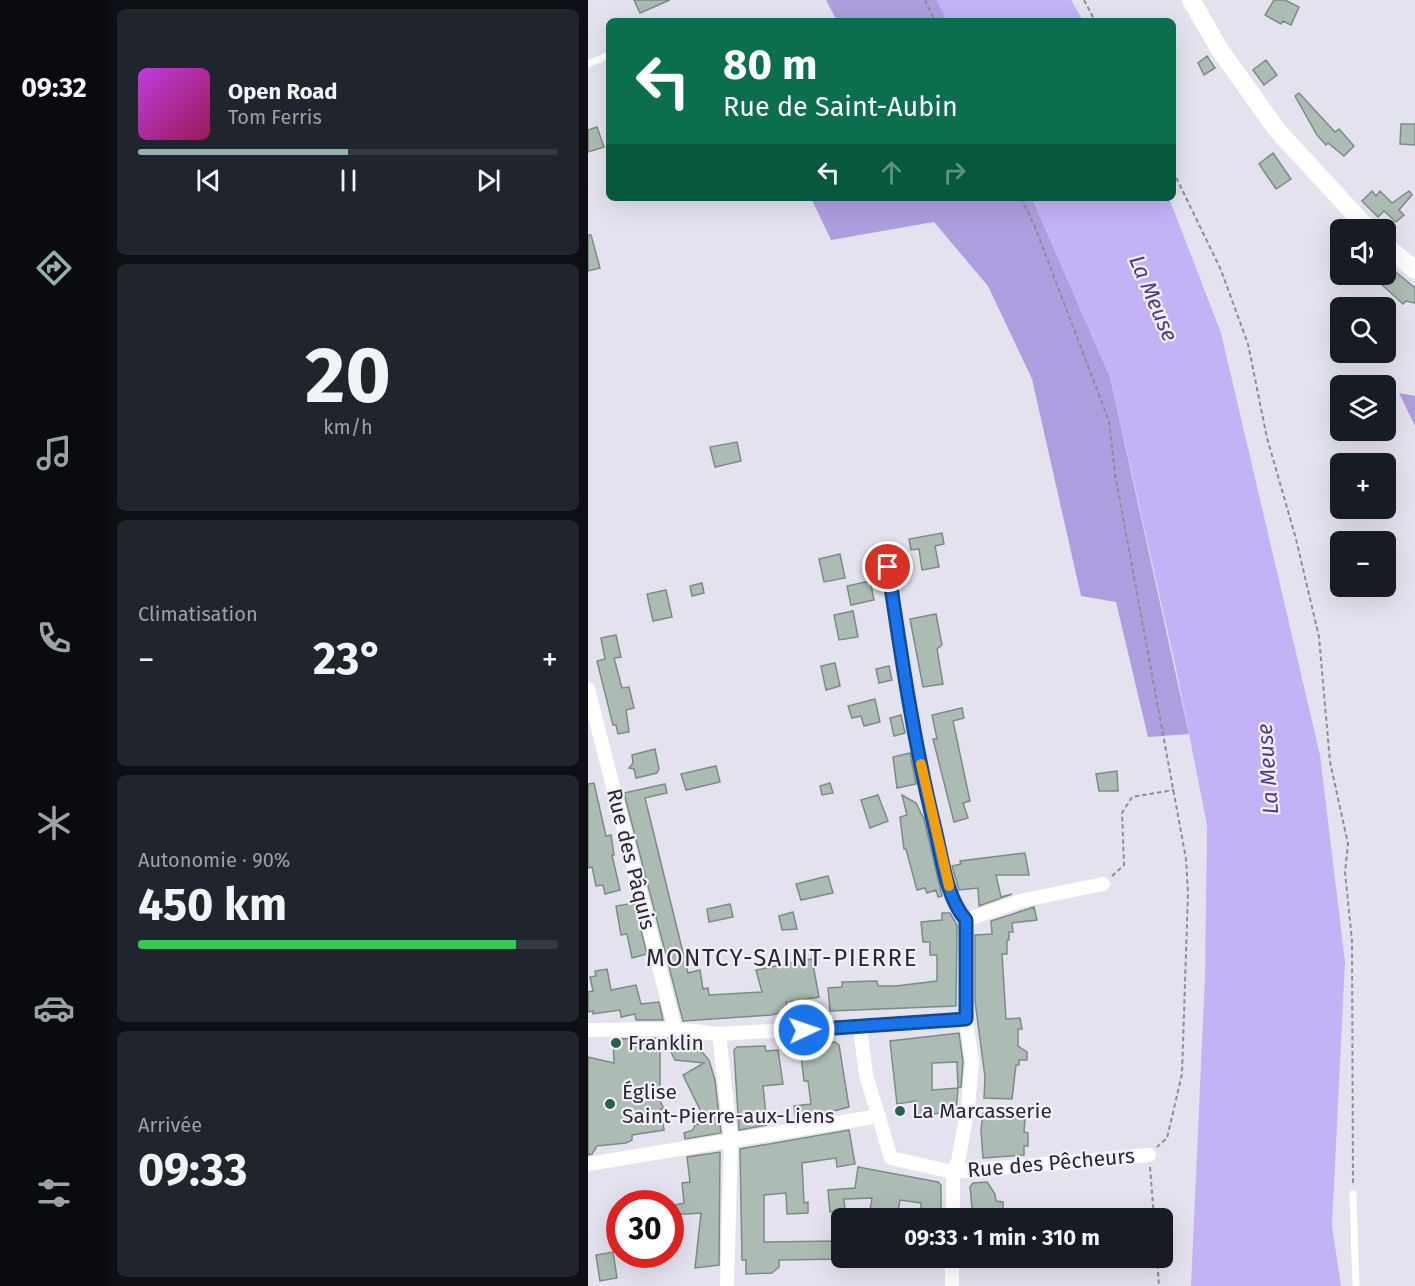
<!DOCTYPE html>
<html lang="fr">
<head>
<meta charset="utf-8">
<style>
  :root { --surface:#171b24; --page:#20242c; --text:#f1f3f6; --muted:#9ea1a6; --line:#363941; --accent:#95b2aa }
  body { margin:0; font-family:"Fira Sans",sans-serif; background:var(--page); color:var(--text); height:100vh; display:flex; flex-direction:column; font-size:22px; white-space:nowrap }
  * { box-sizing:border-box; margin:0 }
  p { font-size:20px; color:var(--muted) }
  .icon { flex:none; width:33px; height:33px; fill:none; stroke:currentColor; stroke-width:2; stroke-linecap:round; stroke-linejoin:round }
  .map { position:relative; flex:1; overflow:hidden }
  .details { display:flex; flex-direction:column; gap:9px; padding:9px; background:#0d0f14; width:480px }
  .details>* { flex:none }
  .banner { position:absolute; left:18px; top:18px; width:570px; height:183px; border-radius:9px; box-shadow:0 6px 24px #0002; background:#0b6e4f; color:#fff; overflow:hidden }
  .tools { position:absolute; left:742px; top:219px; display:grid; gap:12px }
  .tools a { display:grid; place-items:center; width:66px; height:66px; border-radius:9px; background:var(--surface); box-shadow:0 6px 24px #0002; font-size:30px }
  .speed { position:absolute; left:18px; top:1190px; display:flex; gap:12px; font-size:30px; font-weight:700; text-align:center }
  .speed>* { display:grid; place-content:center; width:78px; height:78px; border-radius:50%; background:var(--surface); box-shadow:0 6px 24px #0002; line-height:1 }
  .speed .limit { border:9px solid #d22; background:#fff; color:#111 }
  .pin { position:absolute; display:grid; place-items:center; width:51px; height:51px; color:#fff; margin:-26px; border:3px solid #fff; border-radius:50%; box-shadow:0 2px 6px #0007 }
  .me { position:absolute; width:66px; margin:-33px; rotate:87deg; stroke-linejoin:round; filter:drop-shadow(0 0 4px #0008) }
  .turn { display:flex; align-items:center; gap:21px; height:126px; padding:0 18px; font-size:27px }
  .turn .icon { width:78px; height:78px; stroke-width:2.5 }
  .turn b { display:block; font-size:42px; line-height:51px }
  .lanes { display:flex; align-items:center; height:57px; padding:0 18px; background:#0003; justify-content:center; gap:30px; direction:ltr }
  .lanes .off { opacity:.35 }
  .big { font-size:45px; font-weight:700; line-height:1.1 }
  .details .widget { flex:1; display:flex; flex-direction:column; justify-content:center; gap:9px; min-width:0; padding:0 21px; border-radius:9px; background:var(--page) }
  .details .dial { align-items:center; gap:0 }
  .dial b { font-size:78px; line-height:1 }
  .song { display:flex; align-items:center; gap:18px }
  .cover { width:72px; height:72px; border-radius:9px; background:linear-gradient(135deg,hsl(290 70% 55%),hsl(330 70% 35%)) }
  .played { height:6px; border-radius:3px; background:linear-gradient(90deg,var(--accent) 50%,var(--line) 50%) }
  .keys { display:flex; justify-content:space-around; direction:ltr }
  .heat { display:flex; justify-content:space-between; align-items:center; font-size:33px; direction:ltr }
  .charge { height:9px; border-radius:4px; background:linear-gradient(90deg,#34c759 90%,var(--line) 0) }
  .trip { position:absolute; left:243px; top:1208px; width:342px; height:60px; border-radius:9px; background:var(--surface); box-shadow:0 6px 24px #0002; font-weight:700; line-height:60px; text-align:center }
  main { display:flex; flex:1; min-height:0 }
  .tab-bar { display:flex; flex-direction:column; width:108px; justify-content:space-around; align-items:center; background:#090b0e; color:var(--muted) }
  .tab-bar .icon { width:42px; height:42px }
  .tab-bar .current { color:var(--accent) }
  .tab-bar b { font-size:27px; color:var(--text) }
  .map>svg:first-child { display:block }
</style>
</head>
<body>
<main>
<nav class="tab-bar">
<b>09:32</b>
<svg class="icon current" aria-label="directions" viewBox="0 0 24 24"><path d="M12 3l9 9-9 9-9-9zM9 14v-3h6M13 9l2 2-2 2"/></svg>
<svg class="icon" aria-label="music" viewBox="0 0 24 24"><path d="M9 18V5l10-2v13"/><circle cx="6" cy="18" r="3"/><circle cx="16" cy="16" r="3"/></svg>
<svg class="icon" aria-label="phone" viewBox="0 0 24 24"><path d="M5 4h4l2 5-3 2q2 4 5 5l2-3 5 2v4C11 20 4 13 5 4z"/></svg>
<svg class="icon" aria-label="climate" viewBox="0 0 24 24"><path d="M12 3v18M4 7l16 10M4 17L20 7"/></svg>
<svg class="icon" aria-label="car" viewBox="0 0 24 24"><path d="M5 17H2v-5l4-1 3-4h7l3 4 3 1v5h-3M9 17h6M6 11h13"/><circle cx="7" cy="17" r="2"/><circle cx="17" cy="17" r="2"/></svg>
<svg class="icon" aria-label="filters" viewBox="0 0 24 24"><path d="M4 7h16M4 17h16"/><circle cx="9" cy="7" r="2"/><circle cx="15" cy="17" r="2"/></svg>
</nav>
<section class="details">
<div class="widget">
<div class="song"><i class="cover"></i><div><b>Open Road</b><p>Tom Ferris</p></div></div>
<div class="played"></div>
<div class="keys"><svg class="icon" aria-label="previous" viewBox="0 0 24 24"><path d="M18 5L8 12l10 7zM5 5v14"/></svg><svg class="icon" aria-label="pause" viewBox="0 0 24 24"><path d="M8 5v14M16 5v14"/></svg><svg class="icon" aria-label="next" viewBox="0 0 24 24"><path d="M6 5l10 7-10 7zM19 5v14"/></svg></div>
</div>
<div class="widget dial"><b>20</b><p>km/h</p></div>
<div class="widget"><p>Climatisation</p>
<div class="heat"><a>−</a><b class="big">23°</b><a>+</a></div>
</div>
<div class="widget"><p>Autonomie · 90%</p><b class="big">450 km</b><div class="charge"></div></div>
<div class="widget"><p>Arrivée</p><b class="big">09:33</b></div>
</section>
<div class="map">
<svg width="827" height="1286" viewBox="0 0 827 1286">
  <rect width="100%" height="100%" fill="#e5e2f0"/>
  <path fill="#af9edf" d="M238,0h111l10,21h-110z
    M223,198h221l78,179 79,357 -41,3 -32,-135 -35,-6 -49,-217 -44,-93 -54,-64 -103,18z
    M811,393l16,3v30z"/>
  <path fill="#c3b2f5" d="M349,0h134l12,21h-136z
    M444,198h137l52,135 99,422 25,207 -13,264 9,60h-150l14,-310 2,-151 -30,-152 -67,-296z"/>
  <path fill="#acbcb5" stroke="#7c8b85" stroke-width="1.5" d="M46,0h36l-30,13z
    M686,0h11l14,7 -8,18 -8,-4 -2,3 -16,-9z
    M619,56l8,12 -11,7 -6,-12z
    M678,60l11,15 -13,10 -11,-15z
    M711,93l36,39 4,-3 15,17 -10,10 -16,-13 -2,2 -9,-10 -22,-39z
    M813,124h14v21l-15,-1z
    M9,127l7,20 -16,5v-22z
    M685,153l18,26 -15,10 -17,-25z
    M784,191l4,5 4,-5 12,12 17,-12 3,4 -13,15 5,5 -8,7 -12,-11 -6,6 -16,-16z
    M0,235h3l9,33 -12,3z
    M798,264l29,24v15l-9,-2 -3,3 -22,-20 3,-4 -7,-6h9z
    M149,442l4,19 -26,6 -5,-20z
    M354,533l2,11 -9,2 4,21 -17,3 -3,-21 -8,1 -2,-11z
    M252,554l5,24 -21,4 -5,-23z
    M282,581l4,19 -23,5 -4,-19z
    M114,583l2,10 -12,3 -2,-10z
    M78,590l6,27 -19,4 -6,-27z
    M265,611l5,26 -19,3 -5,-25z
    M348,614l6,31 -5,4 6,35 -20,3 -13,-68z
    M28,635l5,22 -7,1 8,30 7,-1 5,21 -8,2 3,22 -11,2 -2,-9h-3l-16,-64 8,-2 -4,-21z
    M247,663l5,23 -14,4 -5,-24z
    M301,666l3,14 -13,3 -3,-14z
    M287,699l5,23 -16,4 -3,-10 -9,2 -4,-12z
    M374,708l2,10 -11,3 17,80 -7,2 5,15 -14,4 -21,-83h4l-5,-24z
    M313,715l4,18 -11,3 -4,-18z
    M67,749l4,20 -2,4 -21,5 -2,-9 -5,-1 4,-5 -1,-8z
    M322,753l6,31 -19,4 -4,-31z
    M128,766l4,16 -34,8 -5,-16z
    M529,771l1,20h-19l-3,-17z
    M6,783l12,53 5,-1 3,20h-2l8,35 -15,4 -2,-9 -7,1 -4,-19 -4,1v-84z
    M242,783l3,10 -11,2 -2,-9z
    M77,784l2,9 -22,5 43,175 12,-3 3,19 5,-1 1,7 53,-3 -6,-22 56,-11 7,38 -33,5 2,9 -17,4 -88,6 -59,-228z
    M290,795l10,26 -18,7 -9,-28z
    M314,795l14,8 8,16 18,77 -4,1 -2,-7 -9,3 -2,-5 -8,2 -11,-41h-2l-4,-32 7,-2z
    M437,853l4,22h-33l5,22 11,-3 -33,12 -1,-18 -19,2 -7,-24 9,-2 -1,-3z
    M240,876l5,17 -32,7 -5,-16z
    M46,903l13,51 -15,4 -5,-24 -6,1 -5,-29z
    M142,904l3,13 -24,5 -2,-13z
    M446,907l3,13 -25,3 1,9h-4v8h-2v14h-5l4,65 14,-1 2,11h-4v17l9,6v8h-8v5h-3l-4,34 -28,-1 1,-21 -10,-76v-66l17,-1 -1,-13z
    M205,912l4,17 -15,1 -3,-14z
    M354,913h8l7,12 -1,81 -126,5 -2,-23 14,-1v-5l35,-1 1,5h18l41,-5v-26h-7v-13h-7l-2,-20 21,-2z
    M19,969l4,21 25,-5 5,19 18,-2 4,18h-27l-1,-6 -14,3 -1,-7 -27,4v-3l-5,1v-20l5,-1 -3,-14 6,-1 -1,-5z
    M371,1033l4,29 -2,25h-3l-1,-25 -25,1v27l26,-2 -2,24 -38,3 -2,-14 -19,3 -7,-63z
    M72,1038v52l-4,2 8,17h-3l3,21 -32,5v5l-6,3 -29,3 -5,8 -4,1v-98l26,6 -1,-24z
    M76,1038l31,6 14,16 6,20 6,53 -36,6 -1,-6 9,-3 2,-5 11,-3 -23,-47 21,-12 -29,-3z
    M247,1042l4,3 10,62 -53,14 -2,-15 17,-2 -3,-23h-4l-4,-34 15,-2 -1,-2z
    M177,1046l1,5 12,-1 5,34 -20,2 4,39 -28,5 -5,-80 3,-3z
    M395,1113l42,6 -1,13 4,1v13h-4v9l-41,3 -2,-28z
    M261,1130l6,34 -18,3 -1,-9 -34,5 2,40 4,-1v11l-21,1 -1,-21 -22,2v47l78,-1v18l-63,1v7l-7,6 -26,1v-14h-4l-2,-111z
    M132,1152l-1,113 -24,3 6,-55 -31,2v-9l14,-3 -2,-20 8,-1 -3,-25z
    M270,1167l80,15 3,3v33h-20v-15l-21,-3 -3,18 -28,-2 3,-18 -28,1 1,12 -15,1 -2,-22 27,-2z
    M399,1182l8,12 1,7 7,1v16h-30l-3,-31 3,-4z
    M25,1252l4,26 -17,3 -4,-26z"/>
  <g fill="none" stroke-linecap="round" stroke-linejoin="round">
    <path stroke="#8e8c96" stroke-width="2" stroke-dasharray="4.5 3" stroke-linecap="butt" d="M337,0l10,21
      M496,0l11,21
      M585,171l48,99 27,74 19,94 29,101 23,98 11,125 18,82 -3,28 7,69 1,244
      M433,198l14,29 74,194 6,53 71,385 2,34 -6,181 -15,64 -10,9
      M524,876l12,-11 -2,-52 10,-16 42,-7
      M562,1167l4,51
      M569,1257l2,29"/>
    <path stroke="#fff" stroke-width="7" d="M0,64l21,-9
      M765,1194l3,92"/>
    <path stroke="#fff" stroke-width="14" d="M300,567c13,88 27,175 47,262 6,29 11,68 31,91v99l6,43 -4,45 -10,55 -5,10v46
      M0,689l87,340
      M378,920l54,-19 83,-17
      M272,1027l6,48 25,83 62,14 196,-17
      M0,1030l87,-1 44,5 247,-15
      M131,1034l12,105 -4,147
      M0,1164l291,-48
      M364,1286v-29"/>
    <path stroke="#fff" stroke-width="18" d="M603,0l29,50 57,80 92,100
      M798,246l29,24"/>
  </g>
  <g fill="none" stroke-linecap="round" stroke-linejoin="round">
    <defs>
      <path id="route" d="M216,1030l162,-11v-99c-20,-23 -24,-62 -31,-91 -21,-86 -34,-174 -47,-262"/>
    </defs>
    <use href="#route" stroke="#114b97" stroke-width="15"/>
    <use href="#route" stroke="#1a73e8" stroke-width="10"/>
    <path stroke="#f59e0b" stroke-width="10" d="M333,764l28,122"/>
  </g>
  <g fill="#25634e" stroke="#f2effe" stroke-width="2">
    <circle cx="28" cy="1043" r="6"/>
    <circle cx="22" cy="1104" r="6"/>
    <circle cx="312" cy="1111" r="6"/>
  </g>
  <g text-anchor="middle" stroke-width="4.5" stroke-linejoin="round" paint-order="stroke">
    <g font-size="21" fill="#29282d" stroke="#f2effe">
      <text transform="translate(43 859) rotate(76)" y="7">Rue des Pâquis</text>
      <text transform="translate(463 1163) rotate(-5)" y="7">Rue des Pêcheurs</text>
    </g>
    <g font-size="21" fill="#29282d" stroke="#f2effe" text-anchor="start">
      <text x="40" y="1050">Franklin</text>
      <text x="34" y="1099">Église<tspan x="34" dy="24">Saint-Pierre-aux-Liens</tspan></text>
      <text x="324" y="1118">La Marcasserie</text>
    </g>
    <g font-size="22" font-style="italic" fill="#523986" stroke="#f2effe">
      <text transform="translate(566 298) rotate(67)" y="8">La Meuse</text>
      <text transform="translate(679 769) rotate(-94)" y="8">La Meuse</text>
    </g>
    <g font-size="24" letter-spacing="1.5" fill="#29282d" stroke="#f2effe">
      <text x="194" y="966">MONTCY-SAINT-PIERRE</text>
    </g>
  </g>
</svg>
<div class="tools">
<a><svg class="icon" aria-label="sound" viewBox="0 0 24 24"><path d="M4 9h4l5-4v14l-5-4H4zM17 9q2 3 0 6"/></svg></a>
<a><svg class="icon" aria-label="search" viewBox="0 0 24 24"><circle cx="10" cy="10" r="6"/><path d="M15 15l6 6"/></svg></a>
<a><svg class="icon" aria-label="layers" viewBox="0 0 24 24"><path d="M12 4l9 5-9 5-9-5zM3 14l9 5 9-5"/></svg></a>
<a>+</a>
<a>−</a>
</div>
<div class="speed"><div class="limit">30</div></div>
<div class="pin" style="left:300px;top:567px;background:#d93025"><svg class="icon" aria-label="arrive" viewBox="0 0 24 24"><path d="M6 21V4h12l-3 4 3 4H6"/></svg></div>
<svg class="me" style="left:216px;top:1030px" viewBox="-20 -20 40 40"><circle r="17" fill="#1a73e8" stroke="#fff" stroke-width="3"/><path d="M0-11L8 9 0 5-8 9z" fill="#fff"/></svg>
<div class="trip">09:33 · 1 min · 310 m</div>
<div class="banner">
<div class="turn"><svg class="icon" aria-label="left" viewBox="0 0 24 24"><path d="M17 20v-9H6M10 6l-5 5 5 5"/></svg><div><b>80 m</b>Rue de Saint-Aubin</div></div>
<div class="lanes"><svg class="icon" aria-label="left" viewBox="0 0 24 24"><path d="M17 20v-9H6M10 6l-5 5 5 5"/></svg><svg class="icon off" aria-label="ahead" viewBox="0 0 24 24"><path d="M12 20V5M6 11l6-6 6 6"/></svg><svg class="icon off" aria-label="right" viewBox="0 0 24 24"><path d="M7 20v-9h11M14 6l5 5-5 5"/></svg></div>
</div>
</div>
</main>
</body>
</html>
